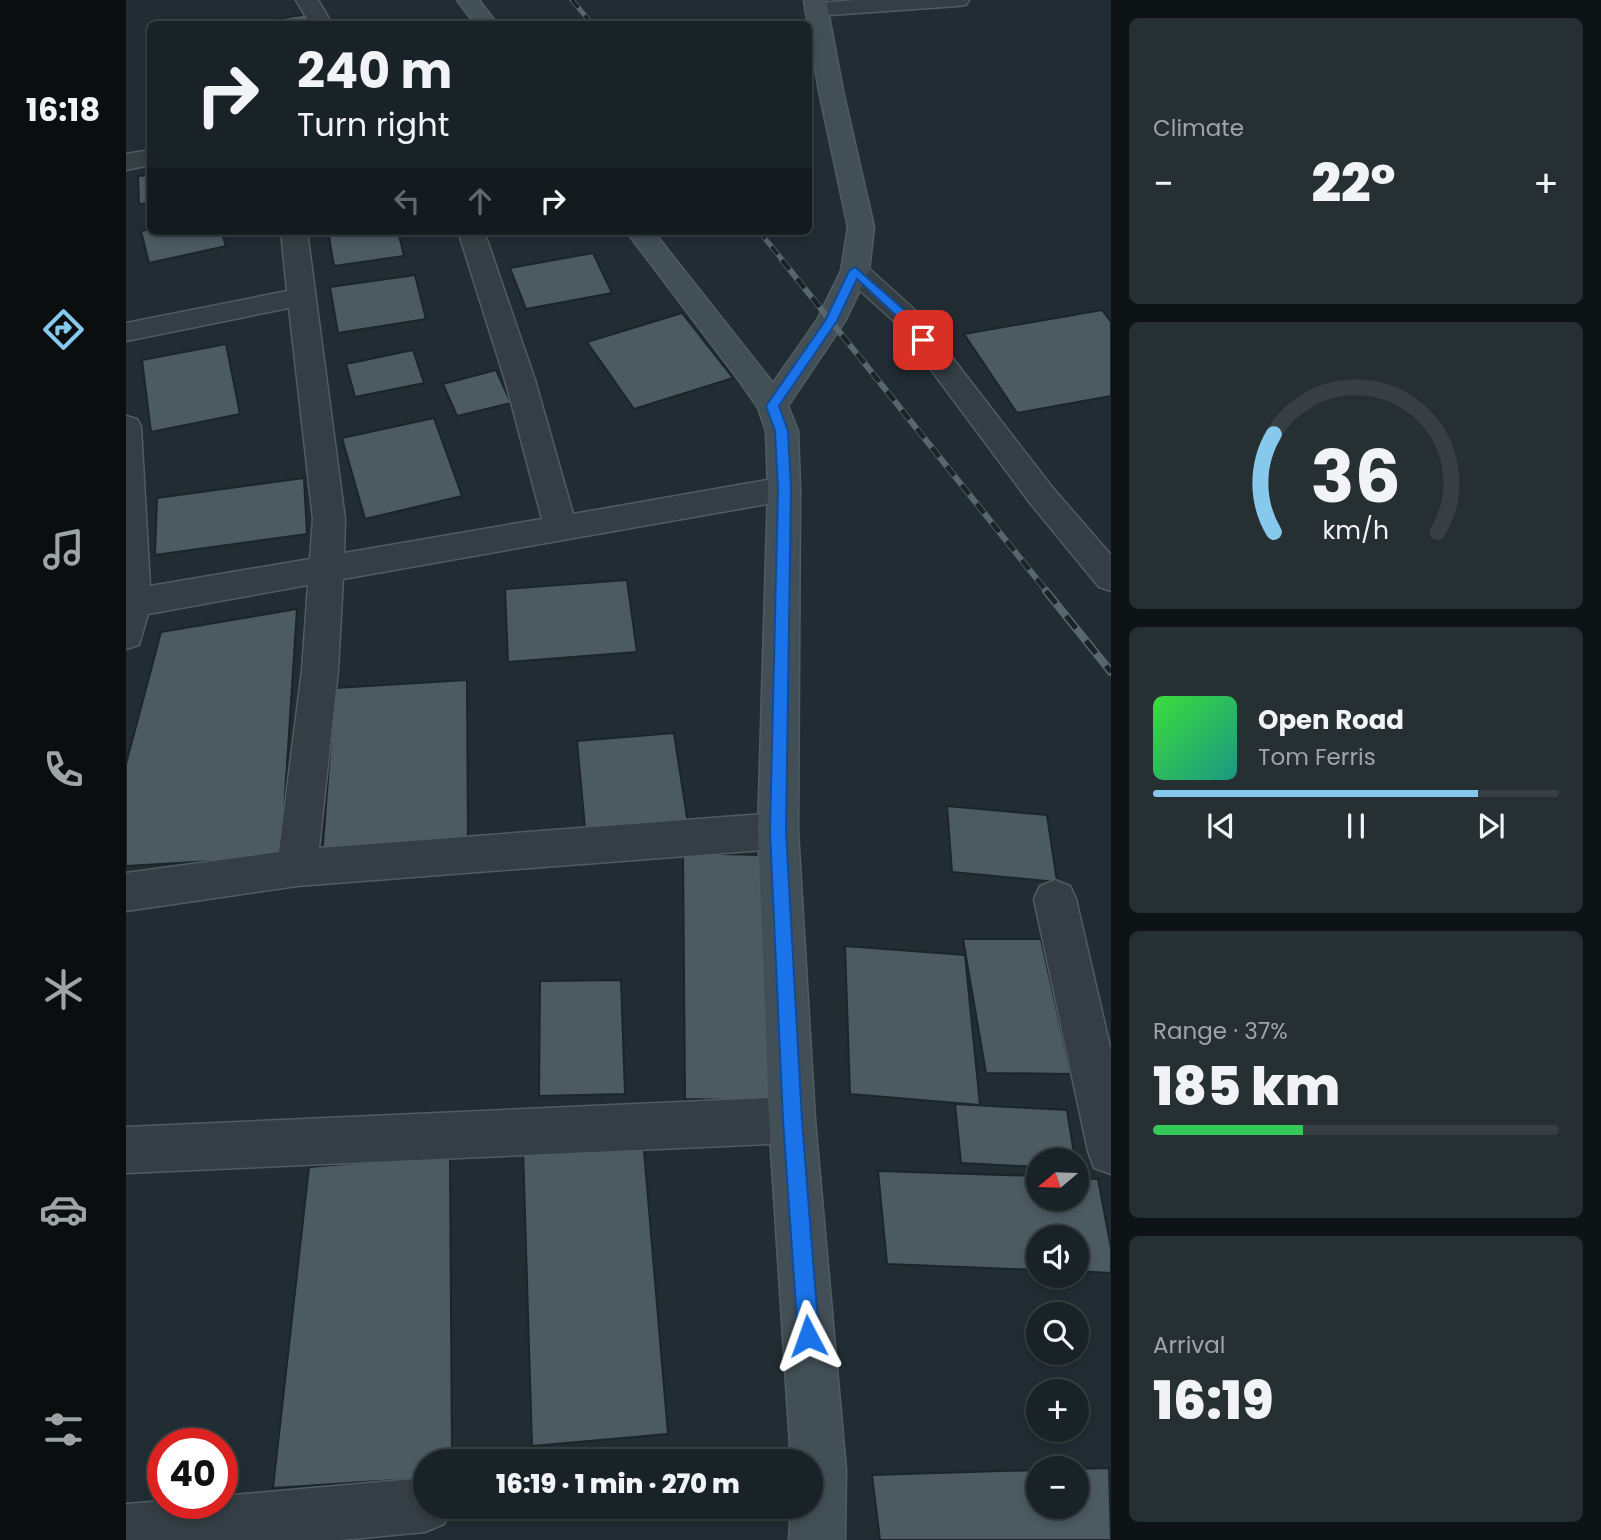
<!DOCTYPE html>
<html lang="en">
<head>
<meta charset="utf-8">
<style>
  :root { --surface:#192226; --page:#262f32; --text:#f1f3f6; --muted:#9fa4a7; --line:#373f43; --accent:#87c8ed }
  body { margin:0; font-family:Poppins,sans-serif; background:var(--page); color:var(--text); height:100vh; display:flex; flex-direction:column; font-size:26px; white-space:nowrap }
  * { box-sizing:border-box; margin:0 }
  p { font-size:23px; color:var(--muted) }
  .icon { flex:none; width:38px; height:38px; fill:none; stroke:currentColor; stroke-width:2; stroke-linecap:round; stroke-linejoin:round }
  .map { position:relative; flex:1; overflow:hidden }
  .sheet { display:flex; flex-direction:column; gap:18px; padding:18px; background:#0e1315; width:490px }
  .sheet>* { flex:none }
  .banner { position:absolute; left:21px; top:21px; width:665px; height:214px; border-radius:10px; box-shadow:0 4px 10px #0003,0 0 0 2px var(--line); background:#192226; color:var(--text); overflow:hidden }
  .needle { width:46px; rotate:251deg }
  .controls { position:absolute; left:900px; top:1148px; display:grid; gap:14px }
  .controls a { display:grid; place-items:center; width:63px; height:63px; border-radius:50%; background:var(--surface); box-shadow:0 4px 10px #0003,0 0 0 2px var(--line); font-size:35px }
  .speed { position:absolute; left:21px; top:1428px; display:flex; gap:14px; font-size:35px; font-weight:700; text-align:center }
  .speed>* { display:grid; place-content:center; width:91px; height:91px; border-radius:50%; background:var(--surface); box-shadow:0 4px 10px #0003,0 0 0 2px var(--line); line-height:1 }
  .speed .limit { border:10px solid #d22; background:#fff; color:#111 }
  .pin { position:absolute; display:grid; place-items:center; width:60px; height:60px; color:#fff; margin:-30px; border-radius:14px; box-shadow:0 4px 10px #0006 }
  .me { position:absolute; width:77px; margin:-38px; rotate:356deg; stroke-linejoin:round; filter:drop-shadow(0 0 5px #0008) }
  .turn { display:flex; align-items:center; gap:24px; height:147px; padding:0 35px; font-size:32px }
  .turn .icon { width:91px; height:91px; stroke-width:2.5 }
  .turn b { display:block; font-size:49px; line-height:60px }
  .lanes { display:flex; align-items:center; height:66px; padding:0 35px; background:#0003; justify-content:center; gap:35px; direction:ltr }
  .lanes .off { opacity:.35 }
  .big { font-size:52px; font-weight:800; line-height:1.1 }
  .sheet .tile { flex:1; display:flex; flex-direction:column; justify-content:center; gap:10px; min-width:0; padding:0 24px; border-radius:10px; background:var(--page) }
  .sheet .dial { align-items:center; gap:0 }
  .dial svg { height:182px; overflow:visible; fill:none; stroke:var(--line); stroke-width:7; stroke-linecap:round; text-anchor:middle }
  .dial text { fill:var(--text); stroke:none }
  .song { display:flex; align-items:center; gap:21px }
  .cover { width:84px; height:84px; border-radius:10px; background:linear-gradient(135deg,hsl(120 70% 55%),hsl(170 70% 35%)) }
  .played { height:7px; border-radius:4px; background:linear-gradient(90deg,var(--accent) 80%,var(--line) 80%) }
  .keys { display:flex; justify-content:space-around; direction:ltr }
  .heat { display:flex; justify-content:space-between; align-items:center; font-size:38px; direction:ltr }
  .charge { height:10px; border-radius:5px; background:linear-gradient(90deg,#34c759 37%,var(--line) 0) }
  .trip { position:absolute; left:287px; top:1449px; width:410px; height:70px; border-radius:35px; background:var(--surface); box-shadow:0 4px 10px #0003,0 0 0 2px var(--line); font-weight:800; line-height:70px; text-align:center }
  main { display:flex; flex:1; min-height:0 }
  .tabs { display:flex; flex-direction:column; width:126px; justify-content:space-around; align-items:center; background:#0a0e0f; color:var(--muted) }
  .tabs .icon { width:49px; height:49px }
  .tabs .active { color:var(--accent) }
  .tabs b { font-size:32px; color:var(--text) }
  .map>svg:first-child { display:block }
</style>
</head>
<body>
<main>
<nav class="tabs">
<b>16:18</b>
<svg class="icon active" aria-label="directions" viewBox="0 0 24 24"><path d="M12 3l9 9-9 9-9-9zM9 14v-3h6M13 9l2 2-2 2"/></svg>
<svg class="icon" aria-label="music" viewBox="0 0 24 24"><path d="M9 18V5l10-2v13"/><circle cx="6" cy="18" r="3"/><circle cx="16" cy="16" r="3"/></svg>
<svg class="icon" aria-label="phone" viewBox="0 0 24 24"><path d="M5 4h4l2 5-3 2q2 4 5 5l2-3 5 2v4C11 20 4 13 5 4z"/></svg>
<svg class="icon" aria-label="climate" viewBox="0 0 24 24"><path d="M12 3v18M4 7l16 10M4 17L20 7"/></svg>
<svg class="icon" aria-label="car" viewBox="0 0 24 24"><path d="M5 17H2v-5l4-1 3-4h7l3 4 3 1v5h-3M9 17h6M6 11h13"/><circle cx="7" cy="17" r="2"/><circle cx="17" cy="17" r="2"/></svg>
<svg class="icon" aria-label="filters" viewBox="0 0 24 24"><path d="M4 7h16M4 17h16"/><circle cx="9" cy="7" r="2"/><circle cx="15" cy="17" r="2"/></svg>
</nav>
<div class="map">
<svg width="985" height="1540" viewBox="0 0 985 1540">
  <rect width="100%" height="100%" fill="#212d33"/>
  <path fill="#4c5a61" stroke="#1b252a" stroke-width="2" d="M182,14l5,10h-67z
    M24,175v28l-11,1 -1,-28z
    M24,229l71,2 5,15 -77,17 -8,-32z
    M202,231h70l6,25 -70,10z
    M467,253l19,40 -86,16 -16,-41z
    M289,275l11,44 -88,14 -8,-46z
    M976,310l9,12v74l-94,17 -53,-79z
    M556,313l51,65 -99,31 -47,-67z
    M100,344l14,70 -89,18 -9,-72z
    M287,350l11,33 -69,14 -9,-33z
    M370,370l15,33 -54,13 -14,-32z
    M308,418l28,78 -97,23 -23,-81z
    M178,478l3,56 -152,21 2,-57z
    M501,580l10,72 -129,10 -3,-73z
    M171,609l-16,248 -155,9v-102l35,-132z
    M341,680l1,166 -146,11 13,-169z
    M548,733l15,98 -103,8 -9,-98z
    M821,806l100,9 10,67 -105,-10z
    M557,853l76,2 12,246 -86,-2z
    M837,939h78l30,135 -85,-1z
    M719,946l120,9 15,150 -130,-11z
    M495,980l4,114 -86,2 1,-115z
    M829,1104l112,6 8,50h-37v7l-77,-4z
    M517,1139l25,295 -136,12 -9,-297z
    M324,1155l2,306h-27v17l-152,10 36,-321z
    M752,1171l160,5v23h38v-21l22,1 13,69v25l-35,-2v-34h-38v33l-151,-6z
    M983,1468l2,72h-231l-8,-65 166,-5v37h38v-38z"/>
  <g fill="none" stroke-linecap="round" stroke-linejoin="round">
    <defs>
      <path id="street" d="M170,0h22l14,24h-22z
        M729,0h114l-3,5 -8,1 -142,10 -8,-2 -3,-5 3,-5z
        M24,150v15l-24,5v-16z
        M155,231h26l38,288 -1,34 198,-34 -37,-139 -47,-149h26l51,149 38,134 211,-37 11,4 5,8 -5,8 -11,4 -441,78 -5,91 -19,178 459,-35 14,6 6,12 -6,12 -14,6 -481,37 -171,25v-38l153,-21 23,-182 6,-85 -160,29 -9,31 -13,4v-233l11,3 4,8 9,159 160,-27 3,-40 -24,-211 -163,33v-18l161,-32z
        M729,263l10,2 52,47 135,175 59,68v36l-12,-4 -69,-84 -133,-179 -52,-47 -4,-6 4,-6z
        M929,880l15,6 6,13 35,152v123l-17,-6 -6,-17 -54,-252 6,-13z
        M666,1097l16,7 7,16 -7,16 -16,7 -666,30v-46z
        M299,1478v29h27l-8,17 -19,8 -84,8h-215v-36l37,-3v2h59v-7z"/>
      <path id="secondary" d="M331,0h22l18,24h-22z
        M678,0h22l17,91 31,136 -5,44 -24,50 -57,85 10,25 2,58 -2,342 17,289 31,350 -1,70h-56l2,-33h19v-46h-19l-22,-341 -11,-289 10,-342 -2,-58 -8,-23 -20,-29 -112,-148h27l120,152 44,-63 24,-49 7,-44 -29,-136z"/>
    </defs>
    <use href="#street" stroke="#515c62" stroke-width="3"/>
    <use href="#secondary" stroke="#515c62" stroke-width="3"/>
    <use href="#street" fill="#343e44" fill-rule="evenodd"/>
    <use href="#secondary" fill="#424f56" fill-rule="evenodd"/>
    <defs>
      <path id="rail-far2" d="M446,0l20,24
        M633,231l25,31"/>
      <path id="rail-far1" d="M656,260l266,333"/>
      <path id="rail" d="M920,591l65,81"/>
    </defs>
    <use href="#rail-far2" stroke="#58666d" stroke-width="5"/>
    <use href="#rail-far1" stroke="#58666d" stroke-width="6"/>
    <use href="#rail" stroke="#58666d" stroke-width="8"/>
    <use href="#rail-far2" stroke="#192328" stroke-width="3.5" stroke-dasharray="10" stroke-linecap="butt"/>
    <use href="#rail-far1" stroke="#192328" stroke-width="4.5" stroke-dasharray="12" stroke-linecap="butt"/>
    <use href="#rail" stroke="#192328" stroke-width="5" stroke-dasharray="16" stroke-linecap="butt"/>
  </g>
  <path fill="#1a73e8" stroke="#114b97" stroke-width="2" d="M729,267l56,49 18,24 -1,3h-9l-17,-22 -45,-42 -20,42 -58,85 9,25 3,58 -5,342 16,289 17,216 -3,7 -8,3 -7,-3 -3,-7 -15,-216 -13,-289 8,-342 -3,-58 -9,-25 59,-85 24,-50z"/>
</svg>
<div class="controls">
<a><svg class="needle" viewBox="-14 -14 28 28"><path d="M0-13l5 13h-10z" fill="#e53935"/><path d="M0 13l5-13h-10z" fill="#9fa4a7"/></svg></a>
<a><svg class="icon" aria-label="sound" viewBox="0 0 24 24"><path d="M4 9h4l5-4v14l-5-4H4zM17 9q2 3 0 6"/></svg></a>
<a><svg class="icon" aria-label="search" viewBox="0 0 24 24"><circle cx="10" cy="10" r="6"/><path d="M15 15l6 6"/></svg></a>
<a>+</a>
<a>−</a>
</div>
<div class="speed"><div class="limit">40</div></div>
<div class="pin" style="left:797px;top:340px;background:#d93025"><svg class="icon" aria-label="arrive" viewBox="0 0 24 24"><path d="M6 21V4h12l-3 4 3 4H6"/></svg></div>
<svg class="me" style="left:682px;top:1336px" viewBox="-20 -20 40 40"><path d="M0-17L14 15 0 8-14 15z" fill="#1a73e8" stroke="#fff" stroke-width="4"/></svg>
<div class="trip">16:19 · 1 min · 270 m</div>
<div class="banner">
<div class="turn"><svg class="icon" aria-label="right" viewBox="0 0 24 24"><path d="M7 20v-9h11M14 6l5 5-5 5"/></svg><div><b>240 m</b>Turn right</div></div>
<div class="lanes"><svg class="icon off" aria-label="left" viewBox="0 0 24 24"><path d="M17 20v-9H6M10 6l-5 5 5 5"/></svg><svg class="icon off" aria-label="ahead" viewBox="0 0 24 24"><path d="M12 20V5M6 11l6-6 6 6"/></svg><svg class="icon" aria-label="right" viewBox="0 0 24 24"><path d="M7 20v-9h11M14 6l5 5-5 5"/></svg></div>
</div>
</div>
<section class="sheet">
<div class="tile"><p>Climate</p>
<div class="heat"><a>−</a><b class="big">22°</b><a>+</a></div>
</div>
<div class="tile dial"><svg viewBox="0 0 100 80">
<path d="M14 69A42 42 0 1 1 86 69"/>
<path d="M14 69A42 42 0 0 1 14 26" stroke="#87c8ed"/>
<text x="50" y="56" font-size="32" font-weight="700">36</text>
<text x="50" y="72" font-size="11">km/h</text>
</svg></div>
<div class="tile">
<div class="song"><i class="cover"></i><div><b>Open Road</b><p>Tom Ferris</p></div></div>
<div class="played"></div>
<div class="keys"><svg class="icon" aria-label="previous" viewBox="0 0 24 24"><path d="M18 5L8 12l10 7zM5 5v14"/></svg><svg class="icon" aria-label="pause" viewBox="0 0 24 24"><path d="M8 5v14M16 5v14"/></svg><svg class="icon" aria-label="next" viewBox="0 0 24 24"><path d="M6 5l10 7-10 7zM19 5v14"/></svg></div>
</div>
<div class="tile"><p>Range · 37%</p><b class="big">185 km</b><div class="charge"></div></div>
<div class="tile"><p>Arrival</p><b class="big">16:19</b></div>
</section>
</main>
</body>
</html>
